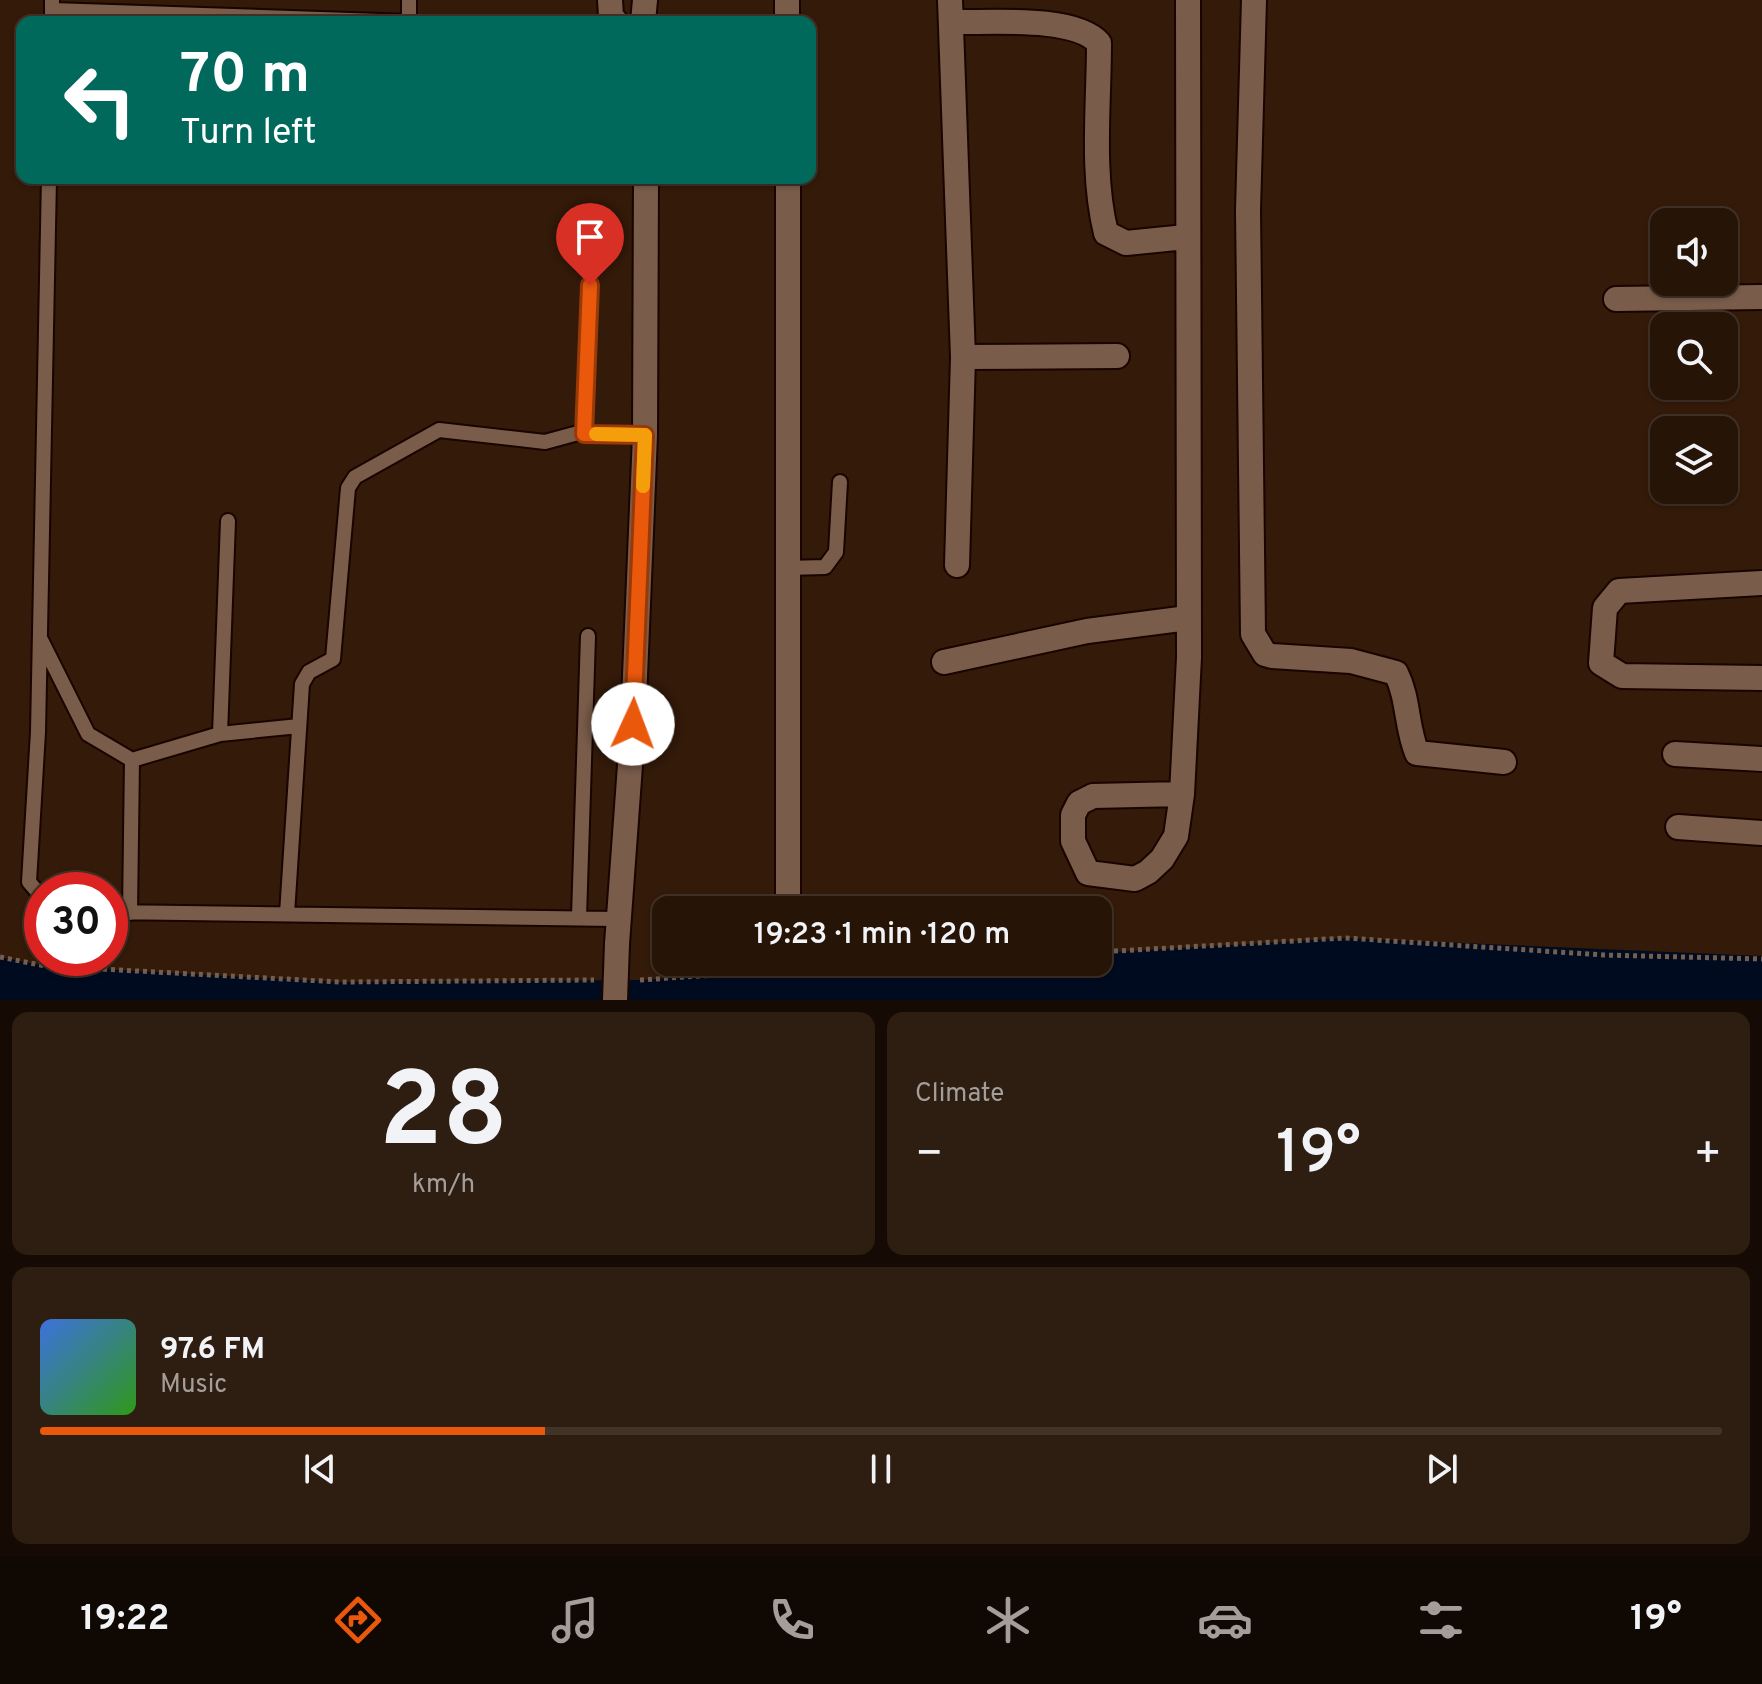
<!DOCTYPE html>
<html lang="en">
<head>
<meta charset="utf-8">
<style>
  :root { --surface:#261407; --page:#2e1d11; --text:#f1f3f6; --muted:#a49e9b; --line:#423328; --accent:#ea580c }
  body { margin:0; font-family:Overpass,sans-serif; background:var(--page); color:var(--text); height:100vh; display:flex; flex-direction:column; font-size:30px; white-space:nowrap }
  * { box-sizing:border-box; margin:0 }
  p { font-size:26px; color:var(--muted) }
  .icon { flex:none; width:44px; height:44px; fill:none; stroke:currentColor; stroke-width:2; stroke-linecap:round; stroke-linejoin:round }
  .map { position:relative; height:1000px; overflow:hidden }
  .side { display:flex; flex-direction:column; gap:12px; padding:12px; background:#150b04; flex:1 }
  .side>* { flex:none }
  .guide { position:absolute; left:16px; top:16px; width:800px; height:168px; border-radius:16px; box-shadow:0 2px 6px #0004,0 0 0 2px var(--line); background:#00695c; color:#fff; overflow:hidden }
  .controls { position:absolute; left:1650px; top:208px; display:grid; gap:16px }
  .controls a { display:grid; place-items:center; width:88px; height:88px; border-radius:16px; background:var(--surface); box-shadow:0 2px 6px #0004,0 0 0 2px var(--line); font-size:40px }
  .speed { position:absolute; left:24px; top:872px; display:flex; gap:16px; font-size:40px; font-weight:700; text-align:center }
  .speed>* { display:grid; place-content:center; width:104px; height:104px; border-radius:50%; background:var(--surface); box-shadow:0 2px 6px #0004,0 0 0 2px var(--line); line-height:1 }
  .speed .limit { border:12px solid #d22; background:#fff; color:#111 }
  .pin { position:absolute; display:grid; place-items:center; width:68px; height:68px; color:#fff; margin:-82px -34px; border-radius:50% 50% 50% 0; rotate:-45deg; box-shadow:0 0 8px #0007 }
  .pin .icon { rotate:45deg }
  .me { position:absolute; width:88px; margin:-44px; rotate:2deg; stroke-linejoin:round; filter:drop-shadow(0 0 6px #0008) }
  .turn { display:flex; align-items:center; gap:28px; height:168px; padding:0 32px; font-size:36px }
  .turn .icon { width:104px; height:104px; stroke-width:2.5 }
  .turn b { display:block; font-size:56px; line-height:68px }
  .big { font-size:60px; font-weight:600; line-height:1.1 }
  .side .tile { flex:1; display:flex; flex-direction:column; justify-content:center; gap:12px; min-width:0; padding:0 28px; border-radius:16px; background:var(--page) }
  .side .dial { align-items:center; gap:0 }
  .dial b { font-size:104px; line-height:1 }
  .song { display:flex; align-items:center; gap:24px }
  .cover { width:96px; height:96px; border-radius:12px; background:linear-gradient(135deg,hsl(220 70% 55%),hsl(110 70% 35%)) }
  .played { height:8px; border-radius:4px; background:linear-gradient(90deg,var(--accent) 30%,var(--line) 30%) }
  .keys { display:flex; justify-content:space-around; direction:ltr }
  .heat { display:flex; justify-content:space-between; align-items:center; font-size:44px; direction:ltr }
  .side .tiles { flex:1; display:grid; gap:12px; grid-template-columns:1fr 1fr }
  .tile:last-child { grid-column:span 2 }
  .trip { position:absolute; left:652px; top:896px; width:460px; height:80px; border-radius:16px; background:var(--surface); box-shadow:0 2px 6px #0004,0 0 0 2px var(--line); font-weight:600; line-height:80px; text-align:center }
  .tabs { display:flex; height:128px; justify-content:space-around; align-items:center; background:#0f0803; color:var(--muted) }
  .tabs .icon { width:56px; height:56px }
  .tabs .current { color:var(--accent) }
  .tabs b { font-size:36px; color:var(--text) }
  .map>svg:first-child { display:block }
</style>
</head>
<body>
<div class="map">
<svg width="1762" height="1000" viewBox="0 0 1762 1000">
  <rect width="100%" height="100%" fill="#331a09"/>
  <path fill="#000b20" d="M1345,938l417,18v44h-1762v-43l45,9 295,16 301,-2 303,-18h154v-9z"/>
  <g fill="none" stroke-linecap="round" stroke-linejoin="round">
    <defs>
      <path id="lane" d="M52,0v22
        M409,0v22
        M52,10l357,12
        M584,434l6,-149
        M786,568l39,-1 11,-15 4,-70
        M41,640l47,94 44,26 88,-26 79,-8
        M220,734l8,-213
        M42,897l-13,-15 9,-150 11,-554
        M110,912l506,7
        M130,913l2,-153
        M287,914l15,-230 7,-12 24,-13 15,-171 7,-11 84,-47 106,12 33,-9 67,2
        M579,917l9,-281"/>
      <path id="street" d="M610,0l1,16 5,6
        M787,0v22
        M950,0l13,357 -6,208
        M1254,0l-6,210 5,424 12,20 7,2 79,5 45,12c13,26 10,54 21,80l87,9
        M643,22l2,-22
        M951,22c37,1 123,-7 148,21 0,62 -8,130 7,190l20,10 60,-6
        M788,178v732
        M1616,299l146,-2
        M963,357l154,-1
        M1762,583l-143,8 -14,17 -4,55 21,13 140,2
        M944,662l143,-31 101,-13
        M1675,754l87,5
        M1182,794l-89,2 -14,7 -6,12v26l15,32 47,6 13,-7 14,-13 14,-23 6,-42 7,-137 -1,-657
        M1678,827l84,6
        M617,944l16,-220 12,-289 1,-257"/>
    </defs>
    <use href="#lane" stroke="#190400" stroke-width="18"/>
    <use href="#street" stroke="#190400" stroke-width="28"/>
    <path stroke="#735e4f" stroke-width="5" stroke-dasharray="4 4" stroke-linecap="butt" d="M1098,952l247,-14 259,17 158,4
      M0,957l45,9 295,16 254,-2
      M640,980l268,-18"/>
    <use href="#lane" stroke="#7a5c4a" stroke-width="14"/>
    <use href="#street" stroke="#7a5c4a" stroke-width="24"/>
    <defs>
      <path id="street-bridge" d="M615,1000l2,-56"/>
    </defs>
    <use href="#street-bridge" stroke="#190400" stroke-width="28" stroke-linecap="butt"/>
    <use href="#street-bridge" stroke="#7a5c4a" stroke-width="24"/>
  </g>
  <g fill="none" stroke-linecap="round" stroke-linejoin="round">
    <defs>
      <path id="route" d="M590,285l-6,149 61,1 -12,289"/>
    </defs>
    <use href="#route" stroke="#983908" stroke-width="20"/>
    <use href="#route" stroke="#ea580c" stroke-width="14"/>
    <path stroke="#f59e0b" stroke-width="14" d="M596,434l49,1 -2,51"/>
  </g>
</svg>
<div class="controls">
<a><svg class="icon" aria-label="sound" viewBox="0 0 24 24"><path d="M4 9h4l5-4v14l-5-4H4zM17 9q2 3 0 6"/></svg></a>
<a><svg class="icon" aria-label="search" viewBox="0 0 24 24"><circle cx="10" cy="10" r="6"/><path d="M15 15l6 6"/></svg></a>
<a><svg class="icon" aria-label="layers" viewBox="0 0 24 24"><path d="M12 4l9 5-9 5-9-5zM3 14l9 5 9-5"/></svg></a>
</div>
<div class="speed"><div class="limit">30</div></div>
<div class="pin" style="left:590px;top:285px;background:#d93025"><svg class="icon" aria-label="arrive" viewBox="0 0 24 24"><path d="M6 21V4h12l-3 4 3 4H6"/></svg></div>
<svg class="me" style="left:633px;top:724px" viewBox="-20 -20 40 40"><circle r="19" fill="#fff"/><path d="M0-13L10 11 0 6-10 11z" fill="#ea580c"/></svg>
<div class="trip">19:23 · 1 min · 120 m</div>
<div class="guide">
<div class="turn"><svg class="icon" aria-label="left" viewBox="0 0 24 24"><path d="M17 20v-9H6M10 6l-5 5 5 5"/></svg><div><b>70 m</b>Turn left</div></div>
</div>
</div>
<section class="side">
<div class="tiles">
<div class="tile dial"><b>28</b><p>km/h</p></div>
<div class="tile"><p>Climate</p>
<div class="heat"><a>−</a><b class="big">19°</b><a>+</a></div>
</div>
<div class="tile">
<div class="song"><i class="cover"></i><div><b>97.6 FM</b><p>Music</p></div></div>
<div class="played"></div>
<div class="keys"><svg class="icon" aria-label="previous" viewBox="0 0 24 24"><path d="M18 5L8 12l10 7zM5 5v14"/></svg><svg class="icon" aria-label="pause" viewBox="0 0 24 24"><path d="M8 5v14M16 5v14"/></svg><svg class="icon" aria-label="next" viewBox="0 0 24 24"><path d="M6 5l10 7-10 7zM19 5v14"/></svg></div>
</div>
</div>
</section>
<nav class="tabs">
<b>19:22</b>
<svg class="icon current" aria-label="directions" viewBox="0 0 24 24"><path d="M12 3l9 9-9 9-9-9zM9 14v-3h6M13 9l2 2-2 2"/></svg>
<svg class="icon" aria-label="music" viewBox="0 0 24 24"><path d="M9 18V5l10-2v13"/><circle cx="6" cy="18" r="3"/><circle cx="16" cy="16" r="3"/></svg>
<svg class="icon" aria-label="phone" viewBox="0 0 24 24"><path d="M5 4h4l2 5-3 2q2 4 5 5l2-3 5 2v4C11 20 4 13 5 4z"/></svg>
<svg class="icon" aria-label="climate" viewBox="0 0 24 24"><path d="M12 3v18M4 7l16 10M4 17L20 7"/></svg>
<svg class="icon" aria-label="car" viewBox="0 0 24 24"><path d="M5 17H2v-5l4-1 3-4h7l3 4 3 1v5h-3M9 17h6M6 11h13"/><circle cx="7" cy="17" r="2"/><circle cx="17" cy="17" r="2"/></svg>
<svg class="icon" aria-label="filters" viewBox="0 0 24 24"><path d="M4 7h16M4 17h16"/><circle cx="9" cy="7" r="2"/><circle cx="15" cy="17" r="2"/></svg>
<b>19°</b>
</nav>
</body>
</html>
